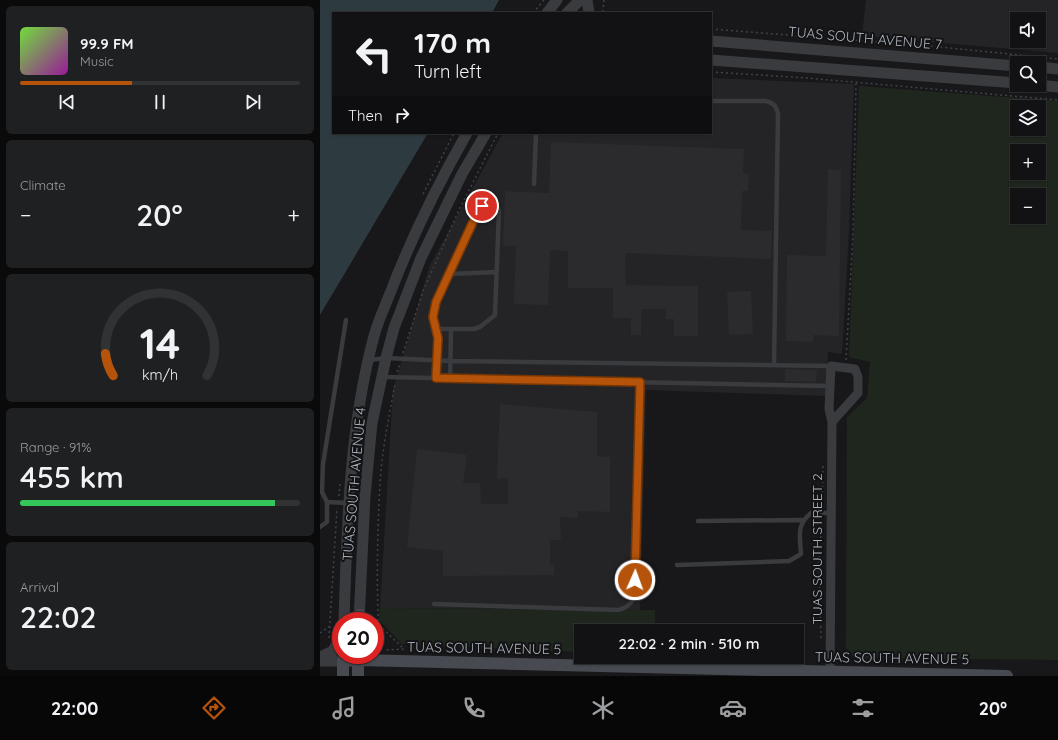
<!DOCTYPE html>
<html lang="en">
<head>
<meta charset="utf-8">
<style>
  :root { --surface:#121214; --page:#1f2022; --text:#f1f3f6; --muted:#9c9ea0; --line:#313234; --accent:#b45309 }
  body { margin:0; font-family:Quicksand,sans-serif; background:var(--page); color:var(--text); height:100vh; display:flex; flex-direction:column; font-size:15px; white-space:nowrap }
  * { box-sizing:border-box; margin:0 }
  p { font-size:13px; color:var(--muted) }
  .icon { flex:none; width:22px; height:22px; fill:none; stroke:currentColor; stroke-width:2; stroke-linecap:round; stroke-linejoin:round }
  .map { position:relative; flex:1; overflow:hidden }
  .side { display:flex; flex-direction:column; gap:6px; padding:6px; background:#0a0a0b; width:320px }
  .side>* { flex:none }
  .hud { position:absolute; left:12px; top:12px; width:380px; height:122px; border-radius:0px; box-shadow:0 1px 3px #0004,0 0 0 1px var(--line); background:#121214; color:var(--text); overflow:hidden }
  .fabs { position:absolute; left:690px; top:12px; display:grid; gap:8px }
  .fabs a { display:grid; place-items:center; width:36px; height:36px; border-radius:0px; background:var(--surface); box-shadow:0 1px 3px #0004,0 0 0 1px var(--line); font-size:20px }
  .speed { position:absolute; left:12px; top:612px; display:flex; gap:8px; font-size:20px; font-weight:700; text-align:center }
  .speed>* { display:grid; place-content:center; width:52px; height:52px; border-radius:50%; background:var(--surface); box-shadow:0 1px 3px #0004,0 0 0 1px var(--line); line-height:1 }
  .speed .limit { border:6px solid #d22; background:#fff; color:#111 }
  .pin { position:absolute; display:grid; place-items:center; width:34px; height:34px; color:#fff; margin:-17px; border:2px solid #fff; border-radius:50%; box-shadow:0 1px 4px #0007 }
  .me { position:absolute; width:44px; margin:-22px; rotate:2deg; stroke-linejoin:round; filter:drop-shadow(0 0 3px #0008) }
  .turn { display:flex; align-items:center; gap:14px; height:84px; padding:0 16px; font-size:18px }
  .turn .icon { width:52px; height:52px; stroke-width:2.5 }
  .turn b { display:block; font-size:28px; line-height:34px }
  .then { display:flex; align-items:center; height:38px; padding:0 16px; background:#0003; gap:8px; font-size:15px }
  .big { font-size:30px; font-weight:600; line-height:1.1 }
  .side .card { flex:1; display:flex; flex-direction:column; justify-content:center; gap:6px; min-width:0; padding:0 14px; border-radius:6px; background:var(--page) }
  .side .dial { align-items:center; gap:0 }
  .dial svg { height:104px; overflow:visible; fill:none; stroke:var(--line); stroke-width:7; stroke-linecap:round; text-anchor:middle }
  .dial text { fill:var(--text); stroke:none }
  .song { display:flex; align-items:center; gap:12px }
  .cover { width:48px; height:48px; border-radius:6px; background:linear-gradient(135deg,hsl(100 70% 55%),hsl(300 70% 35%)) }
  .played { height:4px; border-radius:2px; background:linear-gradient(90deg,var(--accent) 40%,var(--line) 40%) }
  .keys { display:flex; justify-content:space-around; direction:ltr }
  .heat { display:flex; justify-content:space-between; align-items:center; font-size:22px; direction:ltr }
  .charge { height:6px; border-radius:3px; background:linear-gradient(90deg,#34c759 91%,var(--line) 0) }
  .trip { position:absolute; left:254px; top:624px; width:230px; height:40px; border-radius:0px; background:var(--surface); box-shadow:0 1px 3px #0004,0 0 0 1px var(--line); font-weight:600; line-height:40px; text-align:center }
  .menu { display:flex; height:64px; justify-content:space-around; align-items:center; background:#070708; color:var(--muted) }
  .menu .icon { width:28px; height:28px }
  .menu .current { color:var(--accent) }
  .menu b { font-size:18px; color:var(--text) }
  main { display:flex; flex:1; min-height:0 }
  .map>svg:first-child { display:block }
</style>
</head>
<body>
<main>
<section class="side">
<div class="card">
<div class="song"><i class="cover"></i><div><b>99.9 FM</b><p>Music</p></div></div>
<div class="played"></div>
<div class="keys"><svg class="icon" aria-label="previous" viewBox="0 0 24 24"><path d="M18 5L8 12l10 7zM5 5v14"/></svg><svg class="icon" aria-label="pause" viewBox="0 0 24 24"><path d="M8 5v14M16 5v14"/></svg><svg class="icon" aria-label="next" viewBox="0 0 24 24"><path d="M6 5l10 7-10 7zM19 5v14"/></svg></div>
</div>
<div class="card"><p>Climate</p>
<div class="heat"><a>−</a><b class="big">20°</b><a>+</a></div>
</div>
<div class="card dial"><svg viewBox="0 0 100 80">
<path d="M14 69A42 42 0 1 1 86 69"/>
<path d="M14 69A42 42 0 0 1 8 52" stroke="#b45309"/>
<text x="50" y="56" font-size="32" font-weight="700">14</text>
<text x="50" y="72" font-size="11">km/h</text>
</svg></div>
<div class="card"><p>Range · 91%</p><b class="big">455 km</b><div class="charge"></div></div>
<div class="card"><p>Arrival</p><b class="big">22:02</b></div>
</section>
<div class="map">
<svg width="738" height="676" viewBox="0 0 738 676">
  <rect width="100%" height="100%" fill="#18181a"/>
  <path fill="#242427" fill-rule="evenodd" d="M546,0h192v53l-196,-17zM697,19h22v22h-22z
    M391,78l143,6 -5,148 -7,122 -14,-2 -2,44 -180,-6 -6,220 -260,-2 13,-218 37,-125 73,-132h208z"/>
  <path fill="#1e261e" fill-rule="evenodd" d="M539,86l199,15v559l-204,-2 -8,-10 1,-231 20,-19 3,-36 -21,-5zM697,107h22v22h-22zM697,151h22v22h-22zM697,195h22v22h-22z
    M60,608l275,2v21h-74v21l-179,-8 -23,-24z"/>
  <path fill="#2d3a3f" d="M0,0h179l-7,13h-159v120h95l-108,182z"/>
  <path fill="#2b2b2e" d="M231,142l193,7 -1,24 6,1 -1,17h-6l-1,39 31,1 -1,28 -146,-6 1,32 72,1v50h-24v-17h-8v-10h-25v26h-10v-17h-18v-30h-45v-37l-18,-1 -2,55 -34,-1 2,-58h-13l2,-55 44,2z
    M508,169l13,1 -2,166 -25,-1 -1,7 -27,-1 1,-86 39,1z
    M431,291l2,43 -24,1 -2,-43z
    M465,369l32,1 -1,12 -31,-1z
    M180,404l97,8v44l13,1v55l-32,-1v7l-18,-1 1,23h-11v25h4v10l-111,1v-25l-36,-4 10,-98 50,6 -4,28h17l1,21h27v-26l-11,1z"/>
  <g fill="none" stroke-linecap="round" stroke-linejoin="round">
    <path stroke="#3f4247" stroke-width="1.5" stroke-dasharray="2 3" stroke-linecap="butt" d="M284,0l-1,11 2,2
      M213,13l11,-13
      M391,29l230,18 117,12
      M391,72l96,6 251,22
      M103,194l31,-61
      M83,353l20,-62 36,-81 39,-77
      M526,360l7,-126 3,-151
      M77,372l3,-8
      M19,496l1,-14
      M502,508l1,-44
      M59,625l25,24 -18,1
      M0,633l10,-7
      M9,638l8,-130
      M501,638l-2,-74 3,-46
      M60,651c-4,-55 -3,-113 0,-168 2,-33 9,-66 15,-99
      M519,654v7
      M499,660l3,-10"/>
    <path stroke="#393b3f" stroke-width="4.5" d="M391,101h55c8,2 10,5 12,13l-4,251
      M214,184l2,-51
      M167,205h9l3,5 -4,105 -15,12 -6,2h-37l-4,-12 3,-15 43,-93z
      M129,274l48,-2
      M26,320l-23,144 -1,28 5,10 21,1
      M49,360l17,-2 64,3 381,5
      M62,377l448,9
      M116,378l1,-49
      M130,379l1,-49
      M378,521l104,-1
      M0,527l7,-5v-20
      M357,565l112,-4 12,-7c-1,-18 -5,-29 10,-41h20
      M114,604l184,6c9,-2 14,-6 16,-15l6,-213"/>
    <path stroke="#393b3f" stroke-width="9" d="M510,676l2,-254 -3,-13 2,-43 24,3 3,8v16l-26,29"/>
    <path stroke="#393b3f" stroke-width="11" d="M267,0l2,13
      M227,13l10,-13
      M247,13l13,-13
      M391,41l306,25
      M391,60l306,23
      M719,67l19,2
      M717,85l21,2
      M24,621c3,-96 5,-192 30,-285 4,-15 11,-30 17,-45 21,-55 47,-107 76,-158
      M39,621l6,-125 7,-73 14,-65 8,-30 27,-70 41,-84 24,-41
      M0,657l13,-6 8,-16
      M0,661h23l1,-6"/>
    <path stroke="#474a50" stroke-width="12" d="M40,615l1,6
      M23,676v-15l15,-1 649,16
      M38,676v-16"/>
  </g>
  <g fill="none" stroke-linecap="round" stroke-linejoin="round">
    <defs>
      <path id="route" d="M162,206l-3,3 -43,93 -3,15 5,21 -2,40 204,4 -5,198"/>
    </defs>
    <use href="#route" stroke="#753606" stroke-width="10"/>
    <use href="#route" stroke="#b45309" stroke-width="7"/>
  </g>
  <g text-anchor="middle" stroke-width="4" stroke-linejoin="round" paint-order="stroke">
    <g font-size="14" fill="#aab1bb" stroke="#131315">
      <text transform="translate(545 38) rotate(5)" y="5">TUAS SOUTH AVENUE 7</text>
      <text transform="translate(34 484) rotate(-85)" y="5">TUAS SOUTH AVENUE 4</text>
      <text transform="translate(497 549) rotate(-90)" y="5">TUAS SOUTH STREET 2</text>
      <text transform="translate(164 648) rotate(1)" y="5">TUAS SOUTH AVENUE 5</text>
      <text transform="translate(572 658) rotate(1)" y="5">TUAS SOUTH AVENUE 5</text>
    </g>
  </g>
</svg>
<div class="fabs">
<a><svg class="icon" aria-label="sound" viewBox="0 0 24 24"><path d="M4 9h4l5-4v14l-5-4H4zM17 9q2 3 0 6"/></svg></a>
<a><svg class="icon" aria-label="search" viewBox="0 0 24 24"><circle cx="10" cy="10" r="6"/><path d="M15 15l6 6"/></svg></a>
<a><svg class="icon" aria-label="layers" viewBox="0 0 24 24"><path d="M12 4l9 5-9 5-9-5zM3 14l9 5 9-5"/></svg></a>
<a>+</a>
<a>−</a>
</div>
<div class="speed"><div class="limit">20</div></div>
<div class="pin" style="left:162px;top:206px;background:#d93025"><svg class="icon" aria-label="arrive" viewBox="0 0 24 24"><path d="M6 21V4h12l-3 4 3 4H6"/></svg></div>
<svg class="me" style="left:315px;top:580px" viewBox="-20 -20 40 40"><circle r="17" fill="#b45309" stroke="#fff" stroke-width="3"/><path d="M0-11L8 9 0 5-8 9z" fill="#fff"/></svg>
<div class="trip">22:02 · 2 min · 510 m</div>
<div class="hud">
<div class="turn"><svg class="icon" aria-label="left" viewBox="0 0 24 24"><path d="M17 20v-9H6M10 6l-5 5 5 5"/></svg><div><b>170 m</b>Turn left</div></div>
<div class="then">Then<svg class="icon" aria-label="right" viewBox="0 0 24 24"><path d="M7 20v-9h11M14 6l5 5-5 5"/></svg></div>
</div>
</div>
</main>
<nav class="menu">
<b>22:00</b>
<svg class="icon current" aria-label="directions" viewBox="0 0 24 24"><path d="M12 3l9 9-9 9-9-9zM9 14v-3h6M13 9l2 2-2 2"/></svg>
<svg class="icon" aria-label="music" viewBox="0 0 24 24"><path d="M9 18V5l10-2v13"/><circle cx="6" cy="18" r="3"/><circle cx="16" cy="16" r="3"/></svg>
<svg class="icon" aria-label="phone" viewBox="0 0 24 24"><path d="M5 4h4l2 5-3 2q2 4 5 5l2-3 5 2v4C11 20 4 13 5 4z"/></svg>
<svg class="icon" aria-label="climate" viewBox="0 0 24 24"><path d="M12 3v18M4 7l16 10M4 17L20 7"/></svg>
<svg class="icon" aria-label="car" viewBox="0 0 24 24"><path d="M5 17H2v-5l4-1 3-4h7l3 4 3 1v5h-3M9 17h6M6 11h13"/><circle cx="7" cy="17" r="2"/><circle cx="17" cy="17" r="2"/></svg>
<svg class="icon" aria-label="filters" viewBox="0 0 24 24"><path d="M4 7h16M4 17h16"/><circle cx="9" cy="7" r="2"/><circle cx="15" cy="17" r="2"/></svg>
<b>20°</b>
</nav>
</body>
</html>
